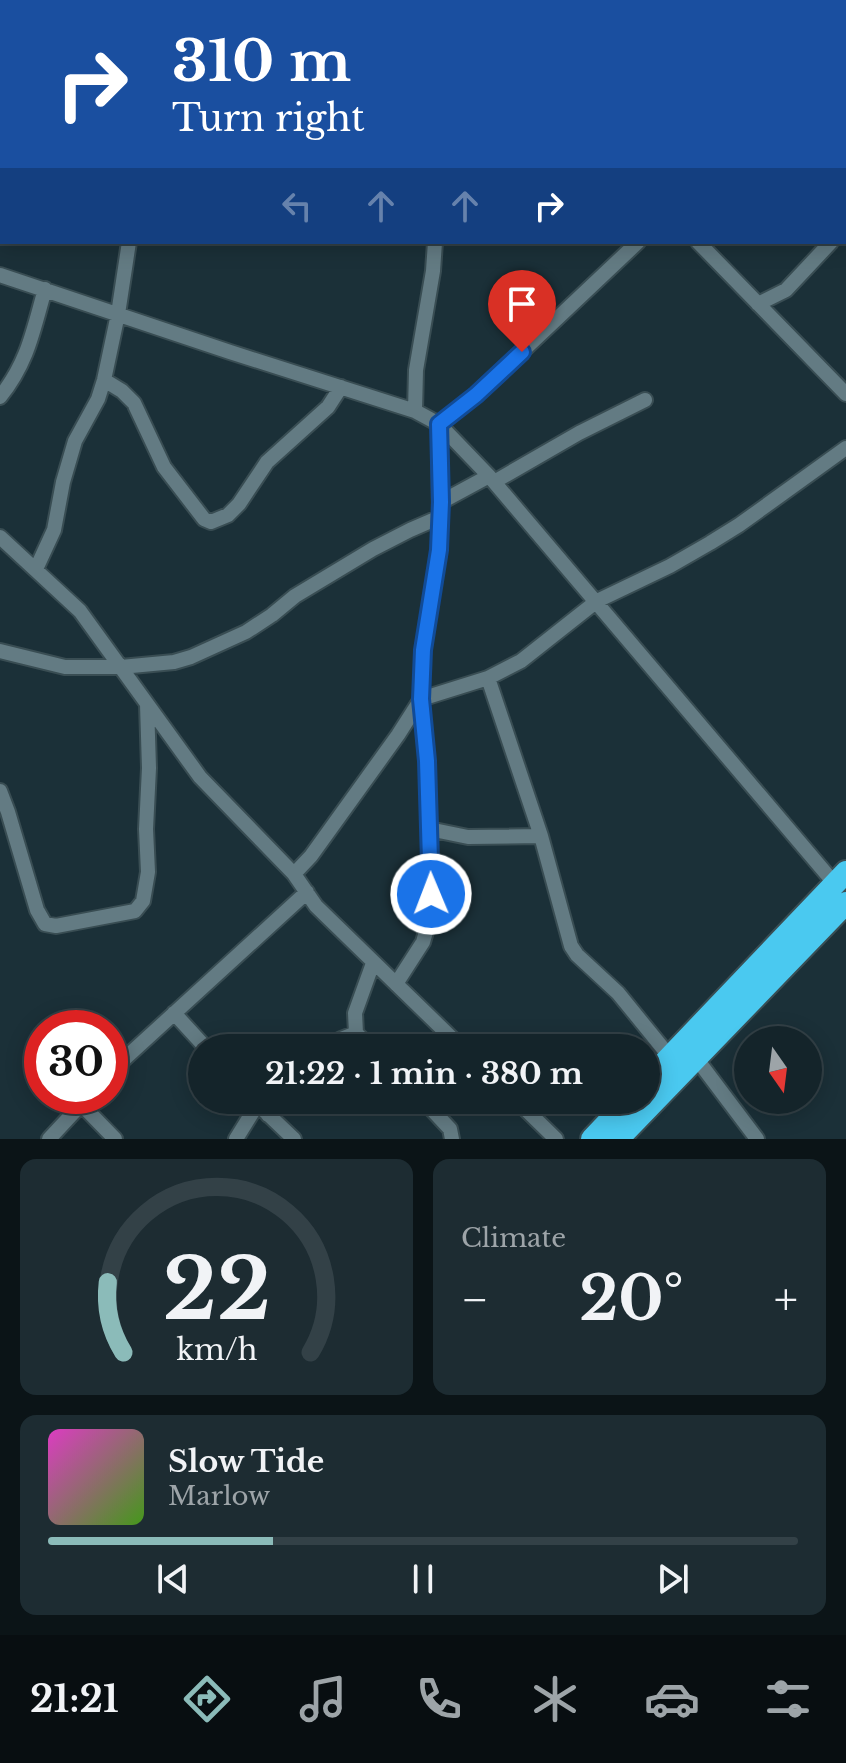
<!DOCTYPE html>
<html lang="en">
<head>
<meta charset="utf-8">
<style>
  :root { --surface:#14242a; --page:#1d2c32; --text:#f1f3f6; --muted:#9da4a8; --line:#334147; --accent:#8bbbb9 }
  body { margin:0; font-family:"Libre Baskerville",serif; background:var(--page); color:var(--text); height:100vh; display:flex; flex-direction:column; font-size:30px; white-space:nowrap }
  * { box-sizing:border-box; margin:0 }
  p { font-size:26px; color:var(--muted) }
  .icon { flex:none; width:44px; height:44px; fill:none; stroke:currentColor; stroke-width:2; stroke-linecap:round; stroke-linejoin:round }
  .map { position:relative; height:1139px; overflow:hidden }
  .panel { display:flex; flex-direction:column; gap:20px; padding:20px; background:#0b1417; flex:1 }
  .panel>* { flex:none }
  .banner { position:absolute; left:0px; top:0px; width:846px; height:244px; box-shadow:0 4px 20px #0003,0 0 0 2px var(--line); background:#1a4fa0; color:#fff; overflow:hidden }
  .needle { width:52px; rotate:166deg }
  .tools { position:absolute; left:734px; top:1026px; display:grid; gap:16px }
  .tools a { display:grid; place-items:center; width:88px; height:88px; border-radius:50%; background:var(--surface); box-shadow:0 4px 20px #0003,0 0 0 2px var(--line); font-size:40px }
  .speed { position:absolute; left:24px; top:1010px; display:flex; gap:16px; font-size:40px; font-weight:700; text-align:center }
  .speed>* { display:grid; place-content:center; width:104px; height:104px; border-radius:50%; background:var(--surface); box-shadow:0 4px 20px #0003,0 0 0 2px var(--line); line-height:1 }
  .speed .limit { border:12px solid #d22; background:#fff; color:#111 }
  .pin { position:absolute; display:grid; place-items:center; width:68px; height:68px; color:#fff; margin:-82px -34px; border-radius:50% 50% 50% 0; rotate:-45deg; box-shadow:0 0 8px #0007 }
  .pin .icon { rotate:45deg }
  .me { position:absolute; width:88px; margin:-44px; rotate:359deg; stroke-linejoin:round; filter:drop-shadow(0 0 6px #0008) }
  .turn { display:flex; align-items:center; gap:28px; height:168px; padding:0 40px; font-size:36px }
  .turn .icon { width:104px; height:104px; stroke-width:2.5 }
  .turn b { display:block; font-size:56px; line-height:68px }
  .lanes { display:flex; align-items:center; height:76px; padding:0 40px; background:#0003; justify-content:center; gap:40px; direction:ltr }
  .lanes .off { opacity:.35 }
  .big { font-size:60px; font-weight:800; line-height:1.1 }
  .panel .widget { flex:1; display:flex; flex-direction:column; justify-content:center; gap:12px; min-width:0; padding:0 28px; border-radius:16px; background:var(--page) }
  .panel .dial { align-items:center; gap:0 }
  .dial svg { height:208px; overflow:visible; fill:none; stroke:var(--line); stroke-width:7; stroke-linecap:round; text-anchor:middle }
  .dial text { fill:var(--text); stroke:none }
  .song { display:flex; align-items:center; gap:24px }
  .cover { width:96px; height:96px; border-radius:12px; background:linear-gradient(135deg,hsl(310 70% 55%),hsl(100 70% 35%)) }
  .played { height:8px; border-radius:4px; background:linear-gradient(90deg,var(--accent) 30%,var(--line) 30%) }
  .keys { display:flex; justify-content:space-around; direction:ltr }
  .heat { display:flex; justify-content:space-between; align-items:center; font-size:44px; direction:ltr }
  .panel .tiles { flex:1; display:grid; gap:20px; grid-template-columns:1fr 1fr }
  .widget:last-child { grid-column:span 2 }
  .trip { position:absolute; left:188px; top:1034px; width:472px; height:80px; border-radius:40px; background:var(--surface); box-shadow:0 4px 20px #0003,0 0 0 2px var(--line); font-weight:800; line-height:80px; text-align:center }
  .tab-bar { display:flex; height:128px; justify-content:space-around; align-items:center; background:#080e11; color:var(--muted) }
  .tab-bar .icon { width:56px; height:56px }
  .tab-bar .on { color:var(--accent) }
  .tab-bar b { font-size:36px; color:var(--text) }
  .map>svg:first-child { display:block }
</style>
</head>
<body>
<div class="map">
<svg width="846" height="1139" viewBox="0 0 846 1139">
  <rect width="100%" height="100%" fill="#1b3038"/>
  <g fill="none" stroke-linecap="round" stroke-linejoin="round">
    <defs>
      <path id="minor" d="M115,2l1,-2
        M453,2l1,-2
        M693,2l1,-2
        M0,103h2
        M844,228l2,-2
        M698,242l148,152
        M0,275l230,77 185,59 24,13 50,52 346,408
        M758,304l28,-14 45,-48
        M104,380l18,11 12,12 30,64 40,52 7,3 17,-7 11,-11 28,-42 61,-55 13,-20
        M0,397c28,-35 33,-66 45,-108
        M415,411l1,-41 17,-99 2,-29
        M439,424l37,-29 162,-153
        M494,482l85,-49 66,-33
        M441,502l48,-26
        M0,537l80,74 120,166 94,97 22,32 146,142
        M36,569l18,-39 9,-48 12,-41 23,-42 6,-19 14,-66 11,-72
        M0,651l65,16h56l53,-5 17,-5 55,-25 26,-17 23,-19 78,-47 37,-19 30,-13 -1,-93
        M488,678l53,158 30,110 6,9 41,38 52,64
        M0,791l8,21 29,98 8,14 11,2 79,-15 8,-10 5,-29 -2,-43 3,-61 -2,-64
        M429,829l39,8 73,-1
        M294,874l17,-18 87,-121 23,-36 67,-21 33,-17 76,-60 73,-35 40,-23 29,-18 107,-77
        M396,984l27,-42 5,-17 3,-31 -4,-133 -6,-62 2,-49 16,-100 1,-33
        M174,1013l32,35
        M329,1048l12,-9 15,-6
        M371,1048l-15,-15 -1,-20 18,-50
        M696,1058l61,81
        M110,1072l197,-180
        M253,1100l41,39
        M423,1100l27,29 2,10
        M516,1100l40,39
        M82,1105l33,34
        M268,1115l13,-15
        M49,1139l40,-43
        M236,1139l21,-34"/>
      <path id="highway" d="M646,1082l200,-210
        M592,1139l37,-39
        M618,1139l228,-236"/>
    </defs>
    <use href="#minor" stroke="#394d53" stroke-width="18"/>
    <use href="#highway" stroke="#394d53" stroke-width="26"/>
    <use href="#minor" stroke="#637b83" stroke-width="14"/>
    <use href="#highway" stroke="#4ac9f0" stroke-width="22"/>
  </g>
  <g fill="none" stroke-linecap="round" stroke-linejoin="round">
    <defs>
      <path id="route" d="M431,894l-4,-133 -6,-62 2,-49 16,-100 2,-48 -2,-78 37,-29 46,-43"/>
    </defs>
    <use href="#route" stroke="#114b97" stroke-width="20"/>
    <use href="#route" stroke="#1a73e8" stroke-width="14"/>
  </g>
</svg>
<div class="tools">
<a><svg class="needle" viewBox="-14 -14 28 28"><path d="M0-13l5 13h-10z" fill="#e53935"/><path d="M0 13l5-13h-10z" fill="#9da4a8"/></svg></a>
</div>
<div class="speed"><div class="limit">30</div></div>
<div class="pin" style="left:522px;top:352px;background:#d93025"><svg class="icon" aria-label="arrive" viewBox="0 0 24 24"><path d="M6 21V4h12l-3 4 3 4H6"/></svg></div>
<svg class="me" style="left:431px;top:894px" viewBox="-20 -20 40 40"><circle r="17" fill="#1a73e8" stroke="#fff" stroke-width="3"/><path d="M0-11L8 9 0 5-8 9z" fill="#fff"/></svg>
<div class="trip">21:22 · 1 min · 380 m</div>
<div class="banner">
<div class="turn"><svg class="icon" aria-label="right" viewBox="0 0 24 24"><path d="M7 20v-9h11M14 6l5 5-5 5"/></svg><div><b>310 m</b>Turn right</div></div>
<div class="lanes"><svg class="icon off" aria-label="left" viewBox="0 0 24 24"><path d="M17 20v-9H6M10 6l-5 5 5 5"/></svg><svg class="icon off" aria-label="ahead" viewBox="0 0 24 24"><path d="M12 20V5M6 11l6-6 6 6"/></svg><svg class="icon off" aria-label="ahead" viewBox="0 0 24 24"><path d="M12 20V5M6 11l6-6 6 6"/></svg><svg class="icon" aria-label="right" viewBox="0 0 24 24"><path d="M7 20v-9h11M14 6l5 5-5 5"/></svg></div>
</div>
</div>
<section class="panel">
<div class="tiles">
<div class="widget dial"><svg viewBox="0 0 100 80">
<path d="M14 69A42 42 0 1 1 86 69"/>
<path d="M14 69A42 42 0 0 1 8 42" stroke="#8bbbb9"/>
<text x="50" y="56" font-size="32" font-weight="700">22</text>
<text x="50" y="72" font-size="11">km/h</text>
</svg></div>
<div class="widget"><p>Climate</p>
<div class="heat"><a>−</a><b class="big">20°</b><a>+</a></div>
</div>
<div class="widget">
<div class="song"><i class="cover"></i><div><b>Slow Tide</b><p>Marlow</p></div></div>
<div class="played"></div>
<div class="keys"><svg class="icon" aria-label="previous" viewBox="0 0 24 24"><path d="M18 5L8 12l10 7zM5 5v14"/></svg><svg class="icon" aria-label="pause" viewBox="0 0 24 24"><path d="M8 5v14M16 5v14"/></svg><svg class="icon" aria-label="next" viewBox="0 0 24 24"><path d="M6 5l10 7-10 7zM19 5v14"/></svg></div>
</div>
</div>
</section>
<nav class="tab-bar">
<b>21:21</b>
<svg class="icon on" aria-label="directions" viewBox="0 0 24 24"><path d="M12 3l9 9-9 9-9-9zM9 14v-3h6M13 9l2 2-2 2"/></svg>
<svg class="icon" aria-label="music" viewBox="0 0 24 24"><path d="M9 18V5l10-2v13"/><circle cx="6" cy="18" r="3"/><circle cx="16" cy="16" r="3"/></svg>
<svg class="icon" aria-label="phone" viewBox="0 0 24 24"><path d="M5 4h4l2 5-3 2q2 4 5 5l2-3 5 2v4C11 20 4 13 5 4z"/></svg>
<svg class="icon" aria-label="climate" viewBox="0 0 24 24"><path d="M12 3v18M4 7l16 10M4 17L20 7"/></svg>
<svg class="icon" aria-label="car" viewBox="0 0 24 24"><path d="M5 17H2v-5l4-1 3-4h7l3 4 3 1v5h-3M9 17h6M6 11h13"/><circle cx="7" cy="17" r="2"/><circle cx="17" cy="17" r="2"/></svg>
<svg class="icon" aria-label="filters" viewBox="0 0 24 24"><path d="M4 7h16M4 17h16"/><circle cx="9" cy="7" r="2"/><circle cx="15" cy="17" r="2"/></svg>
</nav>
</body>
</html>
